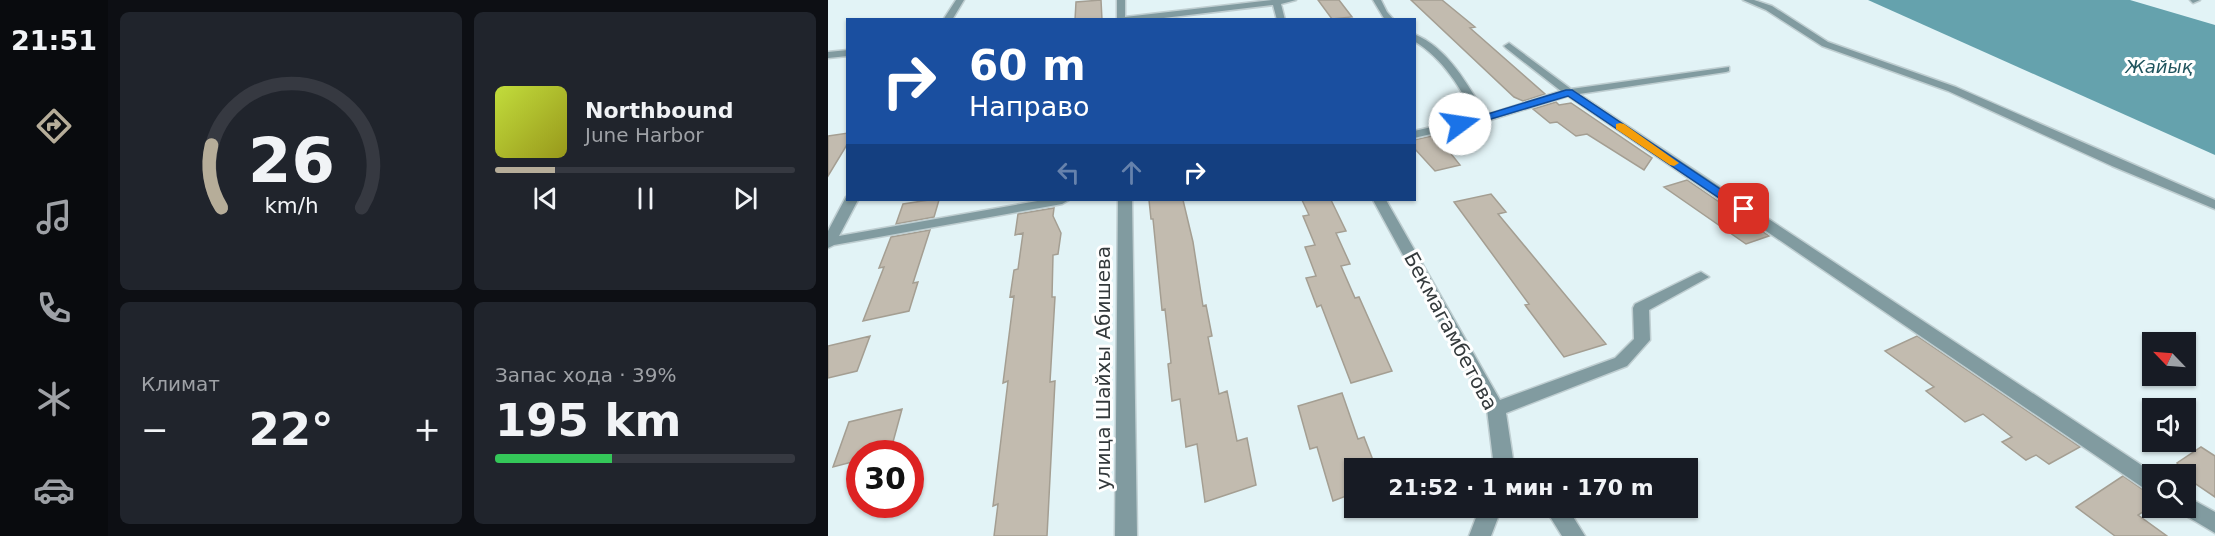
<!DOCTYPE html>
<html lang="ru">
<head>
<meta charset="utf-8">
<style>
  :root { --surface:#171b24; --page:#20242c; --text:#f1f3f6; --muted:#9ea1a6; --line:#363941; --accent:#b6ad99 }
  body { margin:0; font-family:"DejaVu Sans",sans-serif; background:var(--page); color:var(--text); height:100vh; display:flex; flex-direction:column; font-size:22px; white-space:nowrap }
  * { box-sizing:border-box; margin:0 }
  p { font-size:20px; color:var(--muted) }
  .icon { flex:none; width:33px; height:33px; fill:none; stroke:currentColor; stroke-width:2; stroke-linecap:round; stroke-linejoin:round }
  .map { position:relative; flex:1; overflow:hidden }
  .panel { display:flex; flex-direction:column; gap:12px; padding:12px; background:#0d0f14; width:720px }
  .panel>* { flex:none }
  .banner { position:absolute; left:18px; top:18px; width:570px; height:183px; border-radius:0px; box-shadow:0 2px 4px #0004; background:#1a4fa0; color:#fff; overflow:hidden }
  .needle { width:39px; rotate:295deg }
  .fabs { position:absolute; left:1314px; top:332px; display:grid; gap:12px }
  .fabs a { display:grid; place-items:center; width:54px; height:54px; border-radius:0px; background:var(--surface); box-shadow:0 2px 4px #0004; font-size:30px }
  .speed { position:absolute; left:18px; top:440px; display:flex; gap:12px; font-size:30px; font-weight:700; text-align:center }
  .speed>* { display:grid; place-content:center; width:78px; height:78px; border-radius:50%; background:var(--surface); box-shadow:0 2px 4px #0004; line-height:1 }
  .speed .limit { border:9px solid #d22; background:#fff; color:#111 }
  .pin { position:absolute; display:grid; place-items:center; width:51px; height:51px; color:#fff; margin:-26px; border-radius:12px; box-shadow:0 3px 9px #0006 }
  .me { position:absolute; width:66px; margin:-33px; rotate:76deg; stroke-linejoin:round; filter:drop-shadow(0 0 4px #0008) }
  .turn { display:flex; align-items:center; gap:21px; height:126px; padding:0 24px; font-size:27px }
  .turn .icon { width:78px; height:78px; stroke-width:2.5 }
  .turn b { display:block; font-size:42px; line-height:51px }
  .lanes { display:flex; align-items:center; height:57px; padding:0 24px; background:#0003; justify-content:center; gap:30px; direction:ltr }
  .lanes .off { opacity:.35 }
  .big { font-size:45px; font-weight:800; line-height:1.1 }
  .panel .tile { flex:1; display:flex; flex-direction:column; justify-content:center; gap:9px; min-width:0; padding:0 21px; border-radius:9px; background:var(--page) }
  .panel .dial { align-items:center; gap:0 }
  .dial svg { height:156px; overflow:visible; fill:none; stroke:var(--line); stroke-width:7; stroke-linecap:round; text-anchor:middle }
  .dial text { fill:var(--text); stroke:none }
  .song { display:flex; align-items:center; gap:18px }
  .cover { width:72px; height:72px; border-radius:9px; background:linear-gradient(135deg,hsl(70 70% 55%),hsl(60 70% 35%)) }
  .played { height:6px; border-radius:3px; background:linear-gradient(90deg,var(--accent) 20%,var(--line) 20%) }
  .keys { display:flex; justify-content:space-around; direction:ltr }
  .heat { display:flex; justify-content:space-between; align-items:center; font-size:33px; direction:ltr }
  .charge { height:9px; border-radius:4px; background:linear-gradient(90deg,#34c759 39%,var(--line) 0) }
  .panel .tiles { flex:1; display:grid; gap:12px; grid-template-columns:repeat(2,1fr) }
  .trip { position:absolute; left:516px; top:458px; width:354px; height:60px; border-radius:0px; background:var(--surface); box-shadow:0 2px 4px #0004; font-weight:800; line-height:60px; text-align:center }
  main { display:flex; flex:1; min-height:0 }
  .tabs { display:flex; flex-direction:column; width:108px; justify-content:space-around; align-items:center; background:#090b0e; color:var(--muted) }
  .tabs .icon { width:42px; height:42px }
  .tabs .current { color:var(--accent) }
  .tabs b { font-size:27px; color:var(--text) }
  .map>svg:first-child { display:block }
</style>
</head>
<body>
<main>
<nav class="tabs">
<b>21:51</b>
<svg class="icon current" aria-label="directions" viewBox="0 0 24 24"><path d="M12 3l9 9-9 9-9-9zM9 14v-3h6M13 9l2 2-2 2"/></svg>
<svg class="icon" aria-label="music" viewBox="0 0 24 24"><path d="M9 18V5l10-2v13"/><circle cx="6" cy="18" r="3"/><circle cx="16" cy="16" r="3"/></svg>
<svg class="icon" aria-label="phone" viewBox="0 0 24 24"><path d="M5 4h4l2 5-3 2q2 4 5 5l2-3 5 2v4C11 20 4 13 5 4z"/></svg>
<svg class="icon" aria-label="climate" viewBox="0 0 24 24"><path d="M12 3v18M4 7l16 10M4 17L20 7"/></svg>
<svg class="icon" aria-label="car" viewBox="0 0 24 24"><path d="M5 17H2v-5l4-1 3-4h7l3 4 3 1v5h-3M9 17h6M6 11h13"/><circle cx="7" cy="17" r="2"/><circle cx="17" cy="17" r="2"/></svg>
</nav>
<section class="panel">
<div class="tiles">
<div class="tile dial"><svg viewBox="0 0 100 80">
<path d="M14 69A42 42 0 1 1 86 69"/>
<path d="M14 69A42 42 0 0 1 9 37" stroke="#b6ad99"/>
<text x="50" y="56" font-size="32" font-weight="700">26</text>
<text x="50" y="72" font-size="11">km/h</text>
</svg></div>
<div class="tile">
<div class="song"><i class="cover"></i><div><b>Northbound</b><p>June Harbor</p></div></div>
<div class="played"></div>
<div class="keys"><svg class="icon" aria-label="previous" viewBox="0 0 24 24"><path d="M18 5L8 12l10 7zM5 5v14"/></svg><svg class="icon" aria-label="pause" viewBox="0 0 24 24"><path d="M8 5v14M16 5v14"/></svg><svg class="icon" aria-label="next" viewBox="0 0 24 24"><path d="M6 5l10 7-10 7zM19 5v14"/></svg></div>
</div>
<div class="tile"><p>Климат</p>
<div class="heat"><a>−</a><b class="big">22°</b><a>+</a></div>
</div>
<div class="tile"><p>Запас хода · 39%</p><b class="big">195 km</b><div class="charge"></div></div>
</div>
</section>
<div class="map">
<svg width="1387" height="536" viewBox="0 0 1387 536">
  <rect width="100%" height="100%" fill="#e2f3f6"/>
  <path fill="#65a2ad" d="M1040,0h262l85,25v130z"/>
  <path fill="#c2bbaf" stroke="#a49e92" stroke-width="1.5" d="M273,0l1,20h-27l1,-18z
    M490,0h21l13,17 -20,2z
    M583,0h31l33,27 -5,1 75,66 -22,7 -9,-4z
    M728,102l3,3 12,-2 81,55 -8,12 -57,-36 -11,2 -19,-14 -7,1 -17,-14z
    M20,133v10l-20,33v-40z
    M608,135l24,30 -25,6 -21,-23v-8z
    M859,180l82,56 -23,8 -82,-57z
    M663,194l15,18 -8,2 108,130 -42,13 -39,-52 4,-1 -75,-102z
    M101,200h10l-5,17 -38,7 7,-20z
    M321,200h34l10,42 10,64 3,-1 6,31 -4,1 11,57 8,-3 10,50 10,-3 9,47 -51,17 -8,-58 -11,3 -6,-48 -8,2 -4,-37 3,-1 -6,-54 -3,1 -9,-91h-2z
    M474,200h29l15,31 -10,2 14,31 -9,2 14,32 4,-1 33,74 -41,12 -30,-78 -4,2 -11,-29 10,-2 -11,-29 10,-2 -12,-29 6,-1z
    M226,208l-1,8 8,17 -3,21 -5,1 -1,42h3l-5,85 5,-1 -8,155h-53l4,-32 -5,2 15,-125 -5,2 11,-87 -4,1 4,-27 4,-1 5,-36 -8,2 3,-21z
    M102,230l-17,53 5,-1 -9,29 -46,10 21,-54 -5,1 12,-31z
    M42,336l-13,35 -29,7v-32z
    M1089,336l163,111 -31,17 -13,-9 -10,5 -24,-18 10,-5 -29,-23 -18,8 -39,-31 8,-4 -49,-36z
    M514,393l16,46 6,-2 12,31h-22v25l-21,8 -16,-54 -7,2 -12,-43z
    M74,409l-12,44h-30v7l-27,7 16,-45z
    M1373,447l14,9v41l-28,-19 -10,-15z
    M1295,476l29,20v10l-14,9 29,21h-52l-39,-29z"/>
  <g fill="none" stroke-linecap="round" stroke-linejoin="round">
    <defs>
      <path id="minor" d="M128,0h8l-12,20h-9z
        M289,0h8v17l147,-17h24l-15,4 4,16h-8l-4,-15 -126,15h-30z
        M545,0h8l6,12 7,8h-9z
        M915,0h11l18,6 56,36 128,45 259,113v9l-103,-43 -164,-75 -126,-45 -56,-36z
        M1362,0h10l-7,3z
        M586,34c34,14 54,51 72,81l75,-24 -55,-43 -2,-2 5,-3 62,46 158,-22v4l-3,1 -147,22 576,380h-3v17l-7,-2 -577,-393 -81,25 -73,17v-7l62,-14c-16,-29 -32,-58 -62,-76z
        M20,50v6l-20,2v-6z
        M18,197l2,3h10l-19,36 204,-36h26l-7,4 -228,41 -6,3v-17z
        M290,200h14l5,336h-22z
        M545,200h13l114,200 115,-42 19,-19 -1,-31 2,-4 61,-30 5,-2 8,5 -60,33 1,30 -23,26 -121,47 7,46 -2,9h-20l2,-9 -6,-50z
        M1358,496l29,16v21l-37,-22 -2,-4h10z
        M652,507h22l-11,29h-22z
        M716,507h23l18,29h-23z"/>
    </defs>
    <use href="#minor" stroke="#bfced1" stroke-width="3"/>
    <use href="#minor" fill="#819ba0" fill-rule="evenodd"/>
  </g>
  <path fill="#1a73e8" stroke="#114b97" stroke-width="1.5" d="M738,90h6l178,119 -2,3h-8l-172,-116 -104,31 -9,-3z"/>
  <path fill="#f59e0b" d="M792,123l4,1 55,39 -5,3 -4,-1 -54,-36v-5z"/>
  <g text-anchor="middle" stroke-width="6" stroke-linejoin="round" paint-order="stroke">
    <g font-size="18" font-style="italic" fill="#1f545d" stroke="#fff">
      <text x="1331" y="73">Жайық</text>
    </g>
    <g font-size="20" fill="#343a3c" stroke="#fff">
      <text transform="translate(623 331) rotate(62)" y="7">Бекмагамбетова</text>
      <text transform="translate(275 368) rotate(-90)" y="7">улица Шайхы Абишева</text>
    </g>
  </g>
</svg>
<div class="fabs">
<a><svg class="needle" viewBox="-14 -14 28 28"><path d="M0-13l5 13h-10z" fill="#e53935"/><path d="M0 13l5-13h-10z" fill="#9ea1a6"/></svg></a>
<a><svg class="icon" aria-label="sound" viewBox="0 0 24 24"><path d="M4 9h4l5-4v14l-5-4H4zM17 9q2 3 0 6"/></svg></a>
<a><svg class="icon" aria-label="search" viewBox="0 0 24 24"><circle cx="10" cy="10" r="6"/><path d="M15 15l6 6"/></svg></a>
</div>
<div class="speed"><div class="limit">30</div></div>
<div class="pin" style="left:916px;top:209px;background:#d93025"><svg class="icon" aria-label="arrive" viewBox="0 0 24 24"><path d="M6 21V4h12l-3 4 3 4H6"/></svg></div>
<svg class="me" style="left:632px;top:124px" viewBox="-20 -20 40 40"><circle r="19" fill="#fff"/><path d="M0-13L10 11 0 6-10 11z" fill="#1a73e8"/></svg>
<div class="trip">21:52 · 1 мин · 170 m</div>
<div class="banner">
<div class="turn"><svg class="icon" aria-label="right" viewBox="0 0 24 24"><path d="M7 20v-9h11M14 6l5 5-5 5"/></svg><div><b>60 m</b>Направо</div></div>
<div class="lanes"><svg class="icon off" aria-label="left" viewBox="0 0 24 24"><path d="M17 20v-9H6M10 6l-5 5 5 5"/></svg><svg class="icon off" aria-label="ahead" viewBox="0 0 24 24"><path d="M12 20V5M6 11l6-6 6 6"/></svg><svg class="icon" aria-label="right" viewBox="0 0 24 24"><path d="M7 20v-9h11M14 6l5 5-5 5"/></svg></div>
</div>
</div>
</main>
</body>
</html>
